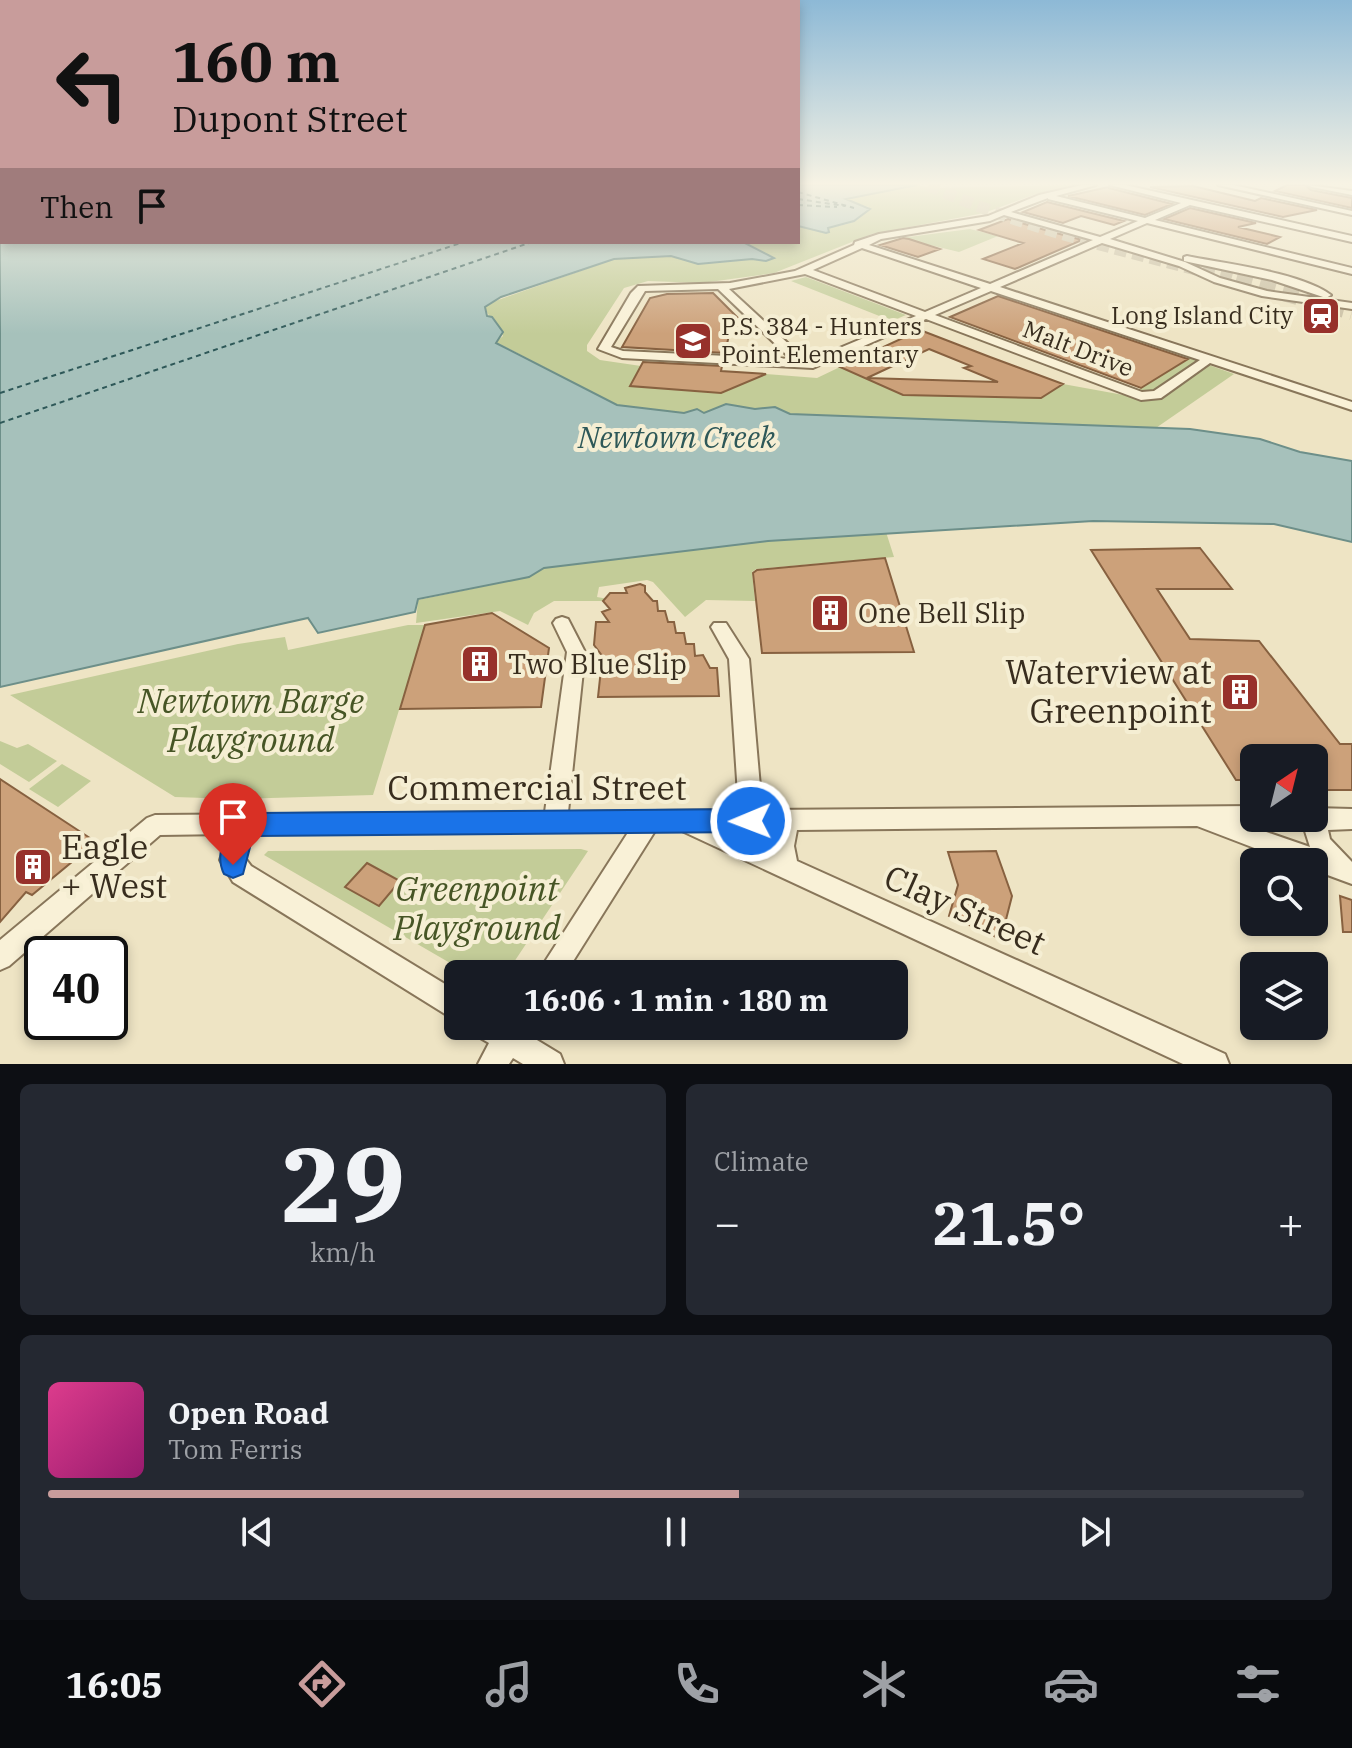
<!DOCTYPE html>
<html lang="en">
<head>
<meta charset="utf-8">
<style>
  :root { --surface:#171b24; --page:#242831; --text:#f1f3f6; --muted:#9ea1a6; --line:#363941; --accent:#c89c9b }
  body { margin:0; font-family:"IBM Plex Serif",serif; background:var(--page); color:var(--text); height:100vh; display:flex; flex-direction:column; font-size:30px; white-space:nowrap }
  * { box-sizing:border-box; margin:0 }
  p { font-size:26px; color:var(--muted) }
  .icon { flex:none; width:44px; height:44px; fill:none; stroke:currentColor; stroke-width:2; stroke-linecap:round; stroke-linejoin:round }
  .map { position:relative; height:1064px; overflow:hidden }
  .sheet { display:flex; flex-direction:column; gap:20px; padding:20px; background:#0d0f14; flex:1 }
  .sheet>* { flex:none }
  .guide { position:absolute; left:0px; top:0px; width:800px; height:244px; box-shadow:0 4px 12px #0003; background:#c89c9b; color:#111; overflow:hidden }
  .needle { width:52px; rotate:35deg }
  .fabs { position:absolute; left:1240px; top:744px; display:grid; gap:16px }
  .fabs a { display:grid; place-items:center; width:88px; height:88px; border-radius:12px; background:var(--surface); box-shadow:0 4px 12px #0003; font-size:40px }
  .speed { position:absolute; left:24px; top:936px; display:flex; gap:16px; font-size:40px; font-weight:700; text-align:center }
  .speed>* { display:grid; place-content:center; width:104px; height:104px; border-radius:50%; background:var(--surface); box-shadow:0 4px 12px #0003; line-height:1 }
  .speed .limit { border:4px solid #111; border-radius:12px; background:#fff; color:#111 }
  .pin { position:absolute; display:grid; place-items:center; width:68px; height:68px; color:#fff; margin:-82px -34px; border-radius:50% 50% 50% 0; rotate:-45deg; box-shadow:0 0 8px #0007 }
  .pin .icon { rotate:45deg }
  .me { position:absolute; width:88px; margin:-44px; rotate:269deg; stroke-linejoin:round; filter:drop-shadow(0 0 6px #0008) }
  .turn { display:flex; align-items:center; gap:28px; height:168px; padding:0 40px; font-size:36px }
  .turn .icon { width:104px; height:104px; stroke-width:2.5 }
  .turn b { display:block; font-size:56px; line-height:68px }
  .then { display:flex; align-items:center; height:76px; padding:0 40px; background:#0003; gap:16px; font-size:30px }
  .big { font-size:60px; font-weight:800; line-height:1.1 }
  .sheet .widget { flex:1; display:flex; flex-direction:column; justify-content:center; gap:12px; min-width:0; padding:0 28px; border-radius:12px; background:var(--page) }
  .sheet .dial { align-items:center; gap:0 }
  .dial b { font-size:104px; line-height:1 }
  .song { display:flex; align-items:center; gap:24px }
  .cover { width:96px; height:96px; border-radius:12px; background:linear-gradient(135deg,hsl(330 70% 55%),hsl(320 70% 35%)) }
  .played { height:8px; border-radius:4px; background:linear-gradient(90deg,var(--accent) 55%,var(--line) 55%) }
  .keys { display:flex; justify-content:space-around; direction:ltr }
  .heat { display:flex; justify-content:space-between; align-items:center; font-size:44px; direction:ltr }
  .sheet .tiles { flex:1; display:grid; gap:20px; grid-template-columns:1fr 1fr }
  .widget:last-child { grid-column:span 2 }
  .trip { position:absolute; left:444px; top:960px; width:464px; height:80px; border-radius:12px; background:var(--surface); box-shadow:0 4px 12px #0003; font-weight:800; line-height:80px; text-align:center }
  .tabs { display:flex; height:128px; justify-content:space-around; align-items:center; background:#090b0e; color:var(--muted) }
  .tabs .icon { width:56px; height:56px }
  .tabs .active { color:var(--accent) }
  .tabs b { font-size:36px; color:var(--text) }
  .map>svg:first-child { display:block }
</style>
</head>
<body>
<div class="map">
<svg width="1352" height="1064" viewBox="0 0 1352 1064">
  <rect width="100%" height="100%" fill="#eee4c4"/>
  <path fill="#c3cc98" d="M917,185l14,3 140,-3 -38,10 -49,18 -112,21 -98,39 -72,10 -54,-2 -24,7 -37,57v6l13,9 41,6 -10,20 90,7 45,-19 51,4 23,-11 63,28 138,3 22,-14 66,12 60,-38 45,16 -81,56 -363,-16 -15,-7 -20,2 -29,-5 -22,9 -7,-4 -13,4 -67,-8 -121,-63 7,-6c-3,-12 -15,-17 -18,-29l2,-3 127,-45 57,-3 27,8 54,-5 14,2 7,-3 -30,-16h55v-16l30,6v-4c16,-3 33,-5 41,-21l-25,-7z
    M970,229l28,7 -39,16 -58,-14z
    M806,277l100,38 -14,6 -101,-40z
    M886,532l8,25 -138,12 -4,3 3,29 -49,-1 -21,17 -32,-35 -6,-2 -48,7 -2,10 11,2 -4,2h-50l-20,12 -6,12 -28,-14 -84,12 2,-23 111,-23 15,-9 221,-27z
    M408,625h17l-52,170 -138,4 -60,-2 -165,-102 228,-51 47,-7 3,13z
    M0,741l17,7 11,-4 29,17 -28,21 -29,-18z
    M62,764l29,17 -33,26 -29,-18z
    M581,849l7,2 -82,123h-37l-205,-119 4,-4z"/>
  <path fill="#a6c1bb" stroke="#6d8f89" stroke-width="2" d="M0,185l2,57h741l31,16 -8,3 -14,-2 -54,5 -27,-8 -57,3 -113,38 -16,10 2,9 5,1 11,15 -7,11 121,62 67,8 13,-4 7,4 22,-9 29,5 20,-2 15,7 400,15 70,10 40,13 52,9v81l-78,-18 -181,-3 -325,20 -224,27 -15,9 -111,22 -3,13 -97,21 -10,-15 -308,69z
    M798,185h119l-71,14 24,10 -16,12 -26,7 1,4 -3,1 -28,-7z"/>
  <g fill="none" stroke-linecap="round" stroke-linejoin="round">
    <path stroke="#2e5858" stroke-width="2" stroke-dasharray="5 4" stroke-linecap="butt" d="M798,192l56,16
      M798,199l47,7
      M798,205l39,2
      M0,393l464,-151
      M0,423l532,-181"/>
  </g>
  <path fill="#cca17a" stroke="#876140" stroke-width="2" fill-rule="evenodd" d="M1287,185h18l6,5 41,8v10l-77,-17z
    M1193,186l62,15 6,-3 56,12 -34,7 -133,-30z
    M1108,187l1,1 63,16 -27,11 -77,-19z
    M1047,202l77,19 -10,4 -33,-9 -18,7 -40,-11z
    M1190,208l66,15 -18,4 42,10 -13,7 -103,-25z
    M1008,219l37,11 37,10 -67,29 -32,-10 40,-16 -44,-13z
    M903,238l6,1 31,10 -22,8 -38,-12z
    M713,293l33,33h-15l-6,27 -103,-6 28,-49 17,-4z
    M998,296l190,63 -47,29 -191,-71z
    M920,330l70,27 73,27 -22,14 -138,-3 -63,-28zM929,349l42,17 -7,2 34,14 -131,-4z
    M643,362l79,4 -1,5 45,3 -45,19 -91,-7z
    M1200,548l32,41h-75l33,50 69,2 81,103h12v46h-38v-32h-60v22h-18l-145,-230z
    M885,558l29,94 -152,1 -9,-80 4,-3z
    M640,584l5,2v6l8,9h4l1,10h7l3,11h6l2,11h8l2,11h8l1,12 8,-1 7,13h7l2,28 -121,1 3,-28 -4,-5 9,-3 -12,-16 2,-23h13l-7,-10 8,-3 -7,-8 7,-8h17l-2,-5z
    M492,613l57,35 -8,59 -141,2 25,-84z
    M0,779l96,63 -64,53 -6,-3 -26,30z
    M996,851l16,45 -11,43 -52,-23 9,-31 -10,-33z
    M367,863l33,18 -21,25 -34,-19z
    M1340,896l12,4v32h-9z"/>
  <g fill="none" stroke-linecap="round" stroke-linejoin="round">
    <path stroke="#cabfa3" stroke-width="12" stroke-dasharray="12 6" stroke-linecap="butt" d="M928,185c99,46 210,68 315,97"/>
    <path stroke="#cabfa3" stroke-width="16" stroke-dasharray="16 8" stroke-linecap="butt" d="M1236,280l116,32"/>
    <defs>
      <path id="minor" d="M1082,185h14l-40,11 89,22 36,-15 -71,-18h15l227,51v6l-162,-37 -35,15 197,48v6l-205,-51 -37,16 75,23 35,16 47,13 85,12v6l-90,-13 -48,-14 -35,-16 -77,-23 -102,44 352,115v8l-142,-47 -49,35 -20,2 -215,-81 -113,49 -191,-10 -24,-9 33,-56 7,-7 92,-3 44,-8 21,-4 59,-26 1,-3 24,-8 109,-18 51,-21zM1048,198v1l90,22 -38,16 -89,-25zM1004,215l89,25 -103,44 -121,-39 12,-6 109,-18zM862,248l119,40 -56,24 -112,-42zM805,274l111,42 -105,44h-5l-77,-71zM718,289l73,70 -168,-8 -12,-4 34,-56zM991,291l209,69 -46,31 -12,1 -207,-77z
        M1218,185h15l119,26v4z
        M1308,185l44,6v4l-40,-8z
        M1187,256c39,8 113,16 144,39l-5,3 -54,-18 -88,-19v-4z
        M562,617l6,2 17,33 -17,160 171,-2 -10,-151 -18,-32 3,-4h12l23,36 13,151 492,-4v12h10l-2,5 -13,3 61,21 -6,-19 -12,-3 -3,-7h25v-10l38,1v20l-24,1 2,9 22,23v22l-38,-14v-8h-23l-94,-36 -400,4 -3,16 3,15 428,193 4,10h-46l-501,-233h-27l-90,143h-28l92,-143 -377,3 -7,24 6,8 207,126v30l-225,-140 -13,-22 9,-26 -69,1 -151,131 -9,4v-30l147,-122 8,-3 390,-3 22,-160 -14,-29 3,-4zM729,830h44l-3,19z
        M473,1026h57l-3,8 33,20 4,10h-41l-10,-6 -4,6h-31l11,-21 -12,-7z"/>
    </defs>
    <use href="#minor" stroke="#88765a" stroke-width="4"/>
    <use href="#minor" fill="#f9f1d7" fill-rule="evenodd"/>
  </g>
  <linearGradient id="sky" x2="0" y2="1"><stop stop-color="#8db9d6"/><stop offset="0.55" stop-color="#f7f3e4"/><stop offset="1" stop-color="#f7f3e4" stop-opacity="0"/></linearGradient>
  <rect width="1352" height="334" fill="url(#sky)"/>
  <path fill="#1a73e8" stroke="#114b97" stroke-width="2" d="M751,809l9,4 4,8 -4,8 -9,3 -498,4 -10,38 -10,4 -9,-4c-10,-20 2,-39 11,-58l9,-3z"/>
  <defs>
    <symbol id="station-square" viewBox="-11 -11 22 22"><rect x="-9" y="-9" width="18" height="18" rx="4" fill="#97312b" stroke="#f5eed3"/><path d="M-3-6H3Q5-6 5-4V2Q5 4 3 4L4.5 6H3L1.5 4h-3L-3 6H-4.5L-3 4Q-5 4-5 2V-4Q-5-6-3-6ZM-3.5-4v3h7v-3ZM-3.5 1v1.5H-2V1ZM2 1v1.5H3.5V1Z" fill="#fff"/></symbol>
    <symbol id="school-square" viewBox="-11 -11 22 22"><rect x="-9" y="-9" width="18" height="18" rx="4" fill="#97312b" stroke="#f5eed3"/><path d="M0-5L7-2L0 1L-7-2ZM-4 1L0 2.5L4 1V4Q0 6-4 4Z" fill="#fff"/></symbol>
    <symbol id="building-square" viewBox="-11 -11 22 22"><rect x="-9" y="-9" width="18" height="18" rx="4" fill="#97312b" stroke="#f5eed3"/><path d="M-4-6H4V6H1V3H-1V6H-4ZM-2.5-4.3h1.7v1.8h-1.7ZM.8-4.3h1.7v1.8H.8ZM-2.5-1h1.7V.8h-1.7ZM.8-1h1.7V.8H.8Z" fill="#fff"/></symbol>
  </defs>
  <g fill-rule="evenodd">
    <use href="#station-square" x="1299" y="294" width="44" height="44"/>
    <use href="#school-square" x="671" y="319" width="44" height="44"/>
    <use href="#building-square" x="808" y="591" width="44" height="44"/>
    <use href="#building-square" x="458" y="642" width="44" height="44"/>
    <use href="#building-square" x="1218" y="670" width="44" height="44"/>
    <use href="#building-square" x="11" y="845" width="44" height="44"/>
  </g>
  <g text-anchor="middle" stroke-width="8" stroke-linejoin="round" paint-order="stroke">
    <g font-size="24" fill="#382d1e" stroke="#f5eed3" text-anchor="end">
      <text x="1293" y="324">Long Island City</text>
      <text x="721" y="335" text-anchor="start">P.S. 384 - Hunters<tspan x="721" dy="28">Point Elementary</tspan></text>
    </g>
    <g font-size="24" fill="#382d1e" stroke="#f5eed3">
      <text transform="translate(1078 349) rotate(21)" y="8">Malt Drive</text>
    </g>
    <g font-size="28" fill="#382d1e" stroke="#f5eed3" text-anchor="start">
      <text x="858" y="623">One Bell Slip</text>
      <text x="508" y="674">Two Blue Slip</text>
    </g>
    <g font-size="30" font-style="italic" fill="#2e5858" stroke="#f5eed3">
      <text x="677" y="448">Newtown Creek</text>
    </g>
    <g font-size="34" fill="#382d1e" stroke="#f5eed3" text-anchor="end">
      <text x="1212" y="684">Waterview at<tspan x="1212" dy="39">Greenpoint</tspan></text>
      <text x="61" y="859" text-anchor="start">Eagle<tspan x="61" dy="39">+ West</tspan></text>
    </g>
    <g font-size="34" font-style="italic" fill="#465525" stroke="#f5eed3">
      <text x="251" y="713">Newtown Barge<tspan x="251" dy="39">Playground</tspan></text>
      <text x="477" y="901">Greenpoint<tspan x="477" dy="39">Playground</tspan></text>
    </g>
    <g font-size="34" fill="#382d1e" stroke="#f5eed3">
      <text x="537" y="800">Commercial Street</text>
      <text transform="translate(965 910) rotate(24)" y="12">Clay Street</text>
    </g>
  </g>
</svg>
<div class="fabs">
<a><svg class="needle" viewBox="-14 -14 28 28"><path d="M0-13l5 13h-10z" fill="#e53935"/><path d="M0 13l5-13h-10z" fill="#9ea1a6"/></svg></a>
<a><svg class="icon" aria-label="search" viewBox="0 0 24 24"><circle cx="10" cy="10" r="6"/><path d="M15 15l6 6"/></svg></a>
<a><svg class="icon" aria-label="layers" viewBox="0 0 24 24"><path d="M12 4l9 5-9 5-9-5zM3 14l9 5 9-5"/></svg></a>
</div>
<div class="speed"><div class="limit">40</div></div>
<div class="pin" style="left:233px;top:865px;background:#d93025"><svg class="icon" aria-label="arrive" viewBox="0 0 24 24"><path d="M6 21V4h12l-3 4 3 4H6"/></svg></div>
<svg class="me" style="left:751px;top:821px" viewBox="-20 -20 40 40"><circle r="17" fill="#1a73e8" stroke="#fff" stroke-width="3"/><path d="M0-11L8 9 0 5-8 9z" fill="#fff"/></svg>
<div class="trip">16:06 · 1 min · 180 m</div>
<div class="guide">
<div class="turn"><svg class="icon" aria-label="left" viewBox="0 0 24 24"><path d="M17 20v-9H6M10 6l-5 5 5 5"/></svg><div><b>160 m</b>Dupont Street</div></div>
<div class="then">Then<svg class="icon" aria-label="arrive" viewBox="0 0 24 24"><path d="M6 21V4h12l-3 4 3 4H6"/></svg></div>
</div>
</div>
<section class="sheet">
<div class="tiles">
<div class="widget dial"><b>29</b><p>km/h</p></div>
<div class="widget"><p>Climate</p>
<div class="heat"><a>−</a><b class="big">21.5°</b><a>+</a></div>
</div>
<div class="widget">
<div class="song"><i class="cover"></i><div><b>Open Road</b><p>Tom Ferris</p></div></div>
<div class="played"></div>
<div class="keys"><svg class="icon" aria-label="previous" viewBox="0 0 24 24"><path d="M18 5L8 12l10 7zM5 5v14"/></svg><svg class="icon" aria-label="pause" viewBox="0 0 24 24"><path d="M8 5v14M16 5v14"/></svg><svg class="icon" aria-label="next" viewBox="0 0 24 24"><path d="M6 5l10 7-10 7zM19 5v14"/></svg></div>
</div>
</div>
</section>
<nav class="tabs">
<b>16:05</b>
<svg class="icon active" aria-label="directions" viewBox="0 0 24 24"><path d="M12 3l9 9-9 9-9-9zM9 14v-3h6M13 9l2 2-2 2"/></svg>
<svg class="icon" aria-label="music" viewBox="0 0 24 24"><path d="M9 18V5l10-2v13"/><circle cx="6" cy="18" r="3"/><circle cx="16" cy="16" r="3"/></svg>
<svg class="icon" aria-label="phone" viewBox="0 0 24 24"><path d="M5 4h4l2 5-3 2q2 4 5 5l2-3 5 2v4C11 20 4 13 5 4z"/></svg>
<svg class="icon" aria-label="climate" viewBox="0 0 24 24"><path d="M12 3v18M4 7l16 10M4 17L20 7"/></svg>
<svg class="icon" aria-label="car" viewBox="0 0 24 24"><path d="M5 17H2v-5l4-1 3-4h7l3 4 3 1v5h-3M9 17h6M6 11h13"/><circle cx="7" cy="17" r="2"/><circle cx="17" cy="17" r="2"/></svg>
<svg class="icon" aria-label="filters" viewBox="0 0 24 24"><path d="M4 7h16M4 17h16"/><circle cx="9" cy="7" r="2"/><circle cx="15" cy="17" r="2"/></svg>
</nav>
</body>
</html>
